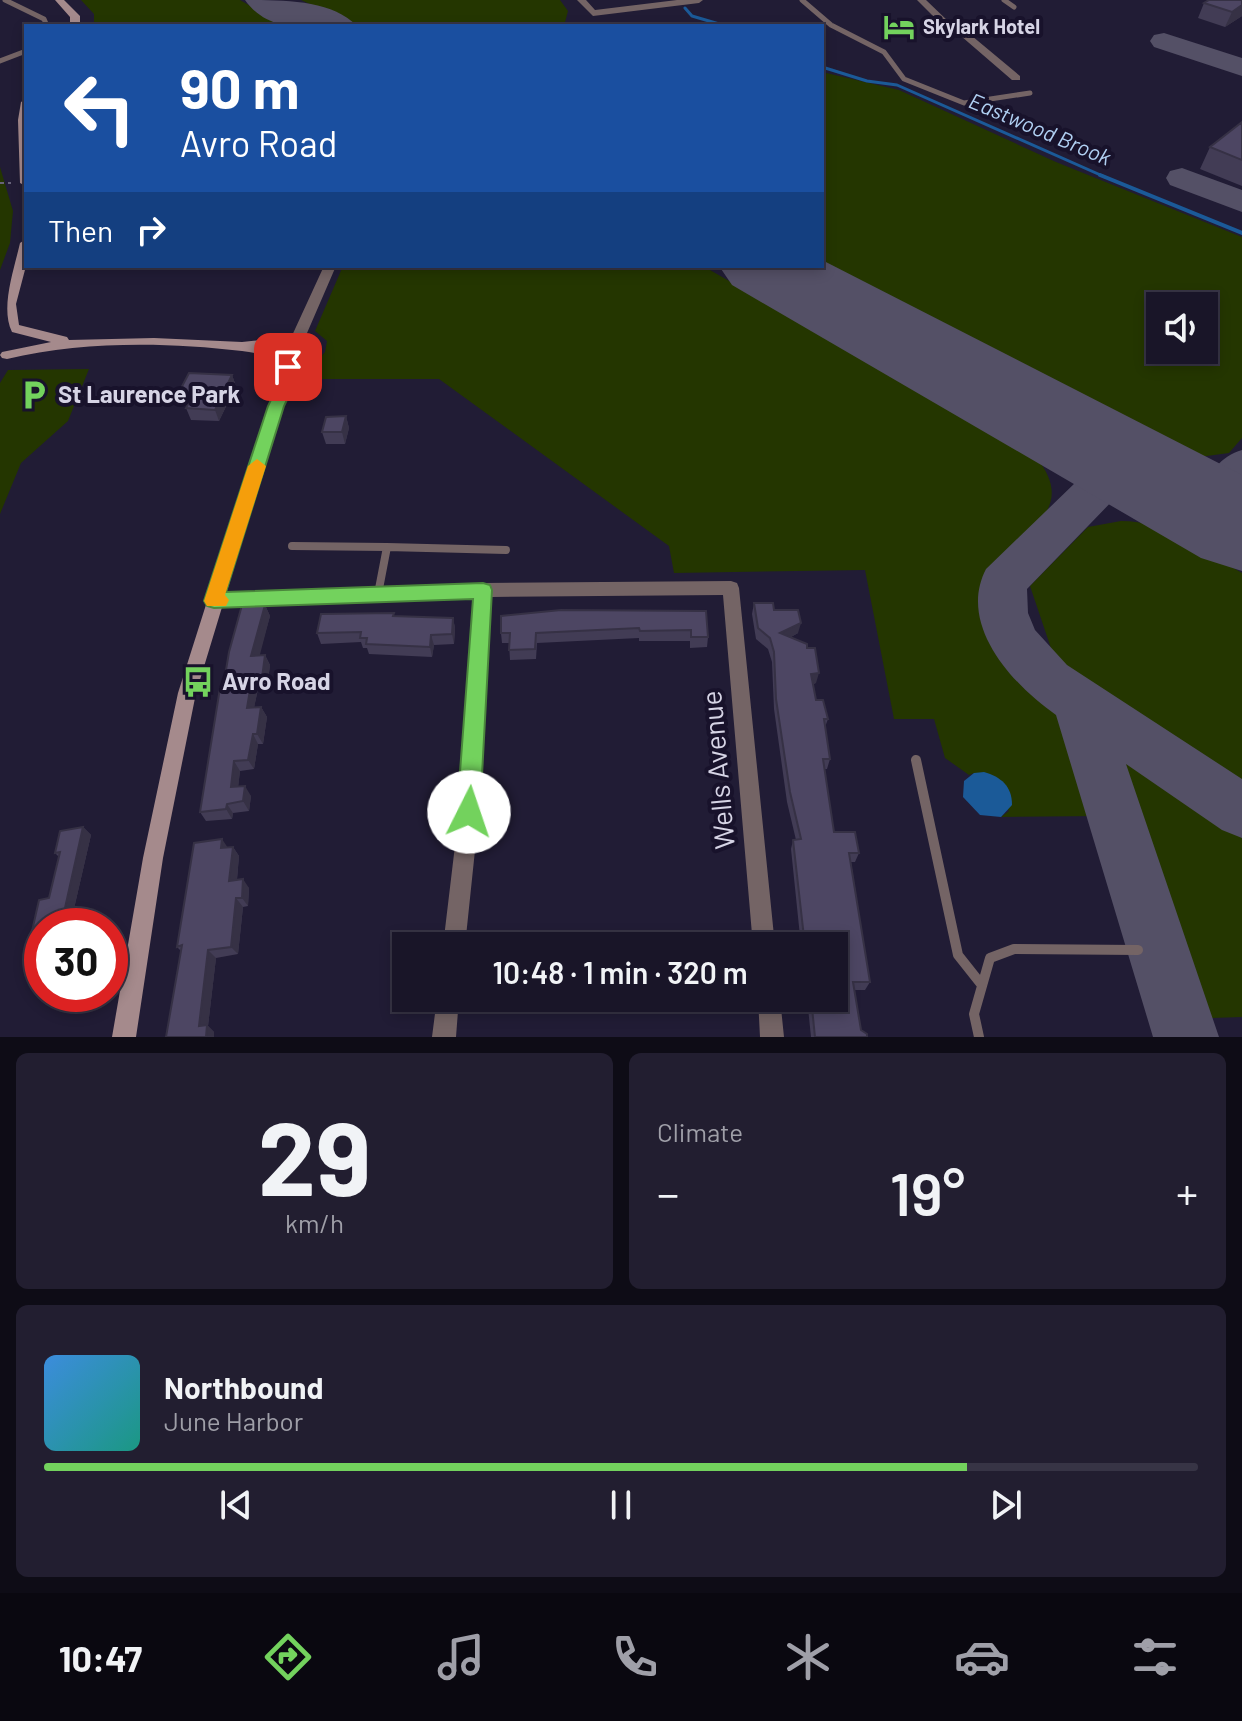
<!DOCTYPE html>
<html lang="en">
<head>
<meta charset="utf-8">
<style>
  :root { --surface:#191528; --page:#221e30; --text:#f1f3f6; --muted:#9f9fa8; --line:#373445; --accent:#73d25d }
  body { margin:0; font-family:Barlow,sans-serif; background:var(--page); color:var(--text); height:100vh; display:flex; flex-direction:column; font-size:30px; white-space:nowrap }
  * { box-sizing:border-box; margin:0 }
  p { font-size:26px; color:var(--muted) }
  .icon { flex:none; width:44px; height:44px; fill:none; stroke:currentColor; stroke-width:2; stroke-linecap:round; stroke-linejoin:round }
  .map { position:relative; height:1037px; overflow:hidden }
  .drawer { display:flex; flex-direction:column; gap:16px; padding:16px; background:#0e0c16; flex:1 }
  .drawer>* { flex:none }
  .banner { position:absolute; left:24px; top:24px; width:800px; height:244px; border-radius:0px; box-shadow:0 4px 12px #0003,0 0 0 2px var(--line); background:#1a4fa0; color:#fff; overflow:hidden }
  .controls { position:absolute; left:1146px; top:292px; display:grid; gap:16px }
  .controls a { display:grid; place-items:center; width:72px; height:72px; border-radius:0px; background:var(--surface); box-shadow:0 4px 12px #0003,0 0 0 2px var(--line); font-size:40px }
  .speed { position:absolute; left:24px; top:908px; display:flex; gap:16px; font-size:40px; font-weight:700; text-align:center }
  .speed>* { display:grid; place-content:center; width:104px; height:104px; border-radius:50%; background:var(--surface); box-shadow:0 4px 12px #0003,0 0 0 2px var(--line); line-height:1 }
  .speed .limit { border:12px solid #d22; background:#fff; color:#111 }
  .pin { position:absolute; display:grid; place-items:center; width:68px; height:68px; color:#fff; margin:-34px; border-radius:16px; box-shadow:0 4px 12px #0006 }
  .me { position:absolute; width:88px; margin:-44px; rotate:4deg; stroke-linejoin:round; filter:drop-shadow(0 0 6px #0008) }
  .turn { display:flex; align-items:center; gap:28px; height:168px; padding:0 24px; font-size:36px }
  .turn .icon { width:104px; height:104px; stroke-width:2.5 }
  .turn b { display:block; font-size:56px; line-height:68px }
  .then { display:flex; align-items:center; height:76px; padding:0 24px; background:#0003; gap:16px; font-size:30px }
  .big { font-size:60px; font-weight:600; line-height:1.1 }
  .drawer .tile { flex:1; display:flex; flex-direction:column; justify-content:center; gap:12px; min-width:0; padding:0 28px; border-radius:12px; background:var(--page) }
  .drawer .dial { align-items:center; gap:0 }
  .dial b { font-size:104px; line-height:1 }
  .song { display:flex; align-items:center; gap:24px }
  .cover { width:96px; height:96px; border-radius:12px; background:linear-gradient(135deg,hsl(210 70% 55%),hsl(170 70% 35%)) }
  .played { height:8px; border-radius:4px; background:linear-gradient(90deg,var(--accent) 80%,var(--line) 80%) }
  .keys { display:flex; justify-content:space-around; direction:ltr }
  .heat { display:flex; justify-content:space-between; align-items:center; font-size:44px; direction:ltr }
  .drawer .tiles { flex:1; display:grid; gap:16px; grid-template-columns:1fr 1fr }
  .tile:last-child { grid-column:span 2 }
  .trip { position:absolute; left:392px; top:932px; width:456px; height:80px; border-radius:0px; background:var(--surface); box-shadow:0 4px 12px #0003,0 0 0 2px var(--line); font-weight:600; line-height:80px; text-align:center }
  .menu { display:flex; height:128px; justify-content:space-around; align-items:center; background:#0a0810; color:var(--muted) }
  .menu .icon { width:56px; height:56px }
  .menu .current { color:var(--accent) }
  .menu b { font-size:36px; color:var(--text) }
  .map>svg:first-child { display:block }
</style>
</head>
<body>
<div class="map">
<svg width="1242" height="1037" viewBox="0 0 1242 1037">
  <rect width="100%" height="100%" fill="#211c35"/>
  <path fill="#243600" fill-rule="evenodd" d="M81,0h159l45,26h-191v-12z
    M301,0h259l8,11 -4,15h-207z
    M822,72l77,18 157,72 186,75v201l-13,15 -37,5 -35,-6 -349,-186h14zM1160,306h44v44h-44z
    M0,167l13,44 -3,32 -10,27z
    M343,266h360l332,190c59,70 -57,86 -55,151 1,30 26,64 49,82 16,14 40,26 49,45 12,24 17,56 25,82l-102,1 8,-6 -35,-38 -5,2 -24,-17 -11,-39h-40l-29,-149 -191,3 -5,-27 -230,-167h-138l24,-27 2,-11 -12,-10z
    M89,369l-21,52 -47,42 -21,51v-131l8,-13z
    M1121,521c45,0 83,30 121,52v218l-185,-125 -27,-80 58,-59z
    M1098,741l144,97v179l-30,1 -32,-27z"/>
  <path fill="#1b5a98" d="M984,772c17,5 28,14 28,33l-11,12 -21,-2 -17,-18 1,-16 10,-8z"/>
  <g fill="none" stroke-linecap="round" stroke-linejoin="round">
    <path stroke="#1b5a98" stroke-width="3" d="M685,8l7,8 34,10
      M822,67l45,14 30,4 208,92"/>
    <path stroke="#1b5a98" stroke-width="4" d="M1100,175l142,58"/>
    <path fill="#545066" fill-rule="evenodd" d="M1164,33l78,25v18l-88,-29 -4,-6 4,-6z
      M1182,168l60,22v22l-72,-27 -4,-7 4,-7z
      M1085,427l15,4 19,31 28,3 40,12 6,12 -6,12c-24,7 -44,-6 -68,-7l-92,95 1,24 7,17 32,35 175,114v59l-20,-8 -96,-66 93,273h-66l-97,-322c-43,-30 -99,-90 -70,-146l89,-86 2,-18 -14,-23 7,-11z
      M1242,450v92c-21,-7 -39,-23 -40,-47 6,-22 19,-39 40,-45z"/>
    <path fill="#545066" fill-rule="evenodd" d="M245,0c40,0 87,0 112,26 -40,0 -86,11 -112,-26z
      M822,260l420,215v96l-41,-13 -469,-273 -13,-19h103z"/>
    <path stroke="#676379" stroke-width="2" stroke-dasharray="4 4" stroke-linecap="butt" d="M0,183h11"/>
    <path stroke="#746465" stroke-width="5" d="M5,0l39,19 3,7
      M802,0l29,25 53,27 20,27 60,24 66,-10
      M1004,0l10,7
      M0,61l26,-10"/>
    <path stroke="#746465" stroke-width="8" d="M292,546l95,1
      M378,594l9,-47 119,3"/>
    <path stroke="#746465" stroke-width="10" d="M916,760l42,195 23,29
      M979,1037l-5,-23 16,-56 24,-9 124,1"/>
    <path fill="#746465" fill-rule="evenodd" d="M577,0h9l9,10 82,-10h26l-4,3 -106,13z
      M917,0h9l24,23 10,3 60,50v4h-8l-58,-50 -10,-3z
      M324,266h12l-32,74 -7,4 -5,-1 -2,-3z
      M731,581l6,2 2,5 36,358h-22l-30,-351 -232,2 -12,215 -14,134h-22l16,-134 15,-215 -260,11 -6,-2 -3,-5 3,-5 6,-2 269,-11z
      M437,998h22l-3,39h-24z
      M758,998h22l4,39h-24z"/>
    <path fill="#a58a8c" fill-rule="evenodd" d="M55,0h9l16,16v10h-10v-9z
      M26,99v87l-6,-3 -2,-63 3,-18z
      M26,239v27l-10,38 3,21 48,12 2,3 85,-2 88,4 61,-6 17,11 -37,59 -87,287 -33,165 -27,179h-24l31,-179 35,-165 91,-287 28,-46c-19,0 -37,-7 -55,-9 -76,-9 -160,-10 -235,8l-5,-1 -2,-3 2,-3 49,-10 -39,-10c-12,-24 2,-62 8,-89zM300,345l5,3 -1,2 -13,1 -22,-3z"/>
  </g>
  <path fill="#423c55" d="M1242,0v16l-17,11 -27,-9 6,-15z
    M1242,122v64l-42,-17 10,-22z
    M232,375l4,11 -17,35 -28,-1 -5,-12 2,-4h-4l-5,-12z
    M346,416l3,12 -4,16h-19l-4,-12z
    M754,603l20,7 24,23 -7,4 25,46 -3,1 3,16 12,19 -3,8 5,32 -3,10h-3l10,63 25,21 -4,9h-4l19,120 -5,8h-11l7,40 6,7h-56l-4,-39h27v-52h-33l-10,-97 2,-9h3l-9,-38 -13,-93 -2,-47 -4,-13 -12,-10 -4,-25z
    M265,605l5,11 -11,39h6l5,10 -3,23 -9,1 -4,18h7l6,10 -4,27h-5l-4,25 -14,2 -2,16 13,9 -2,15 -16,2 -1,6 -26,2 -6,-9 23,-124z
    M706,611l2,26 -1,10 -17,1v-7h-51v-3l-102,5 -1,16 -26,1 -1,-17h-7l-1,-10z
    M394,613v3l59,2 2,10 -1,16 -20,1 -2,12 -63,-3 -2,-6h-4l-2,-6 -40,2 -4,-11z
    M83,827l8,8 -21,91h-28v20l-3,1 -9,-7 19,-42 10,-41 -4,-4z
    M228,847h5l6,9 -2,24 12,8 -1,18 -5,1 -5,47 -22,4 -8,68 6,6 -48,5 15,-86 -4,-4z"/>
  <path fill="#363145" d="M1242,5v11l-17,11 7,-15z
    M232,375l4,11 -17,35 -4,-11z
    M346,416l3,12 -4,16 -3,-12z
    M265,605l5,11 -13,50 -6,-10z
    M453,618l2,10 -1,16 -2,-10z
    M801,623l-3,10 -20,11 2,-11z
    M431,635l3,10 -2,12 -2,-10z
    M265,655l5,10 -3,23 -5,-10z
    M819,673l-3,10 -7,2 2,-11z
    M252,678l6,11 -6,29 -5,-10z
    M261,707l6,10 -4,27 -6,-10z
    M253,734l5,10 -4,25 -6,-9z
    M234,761l6,10 -3,26 -6,-10z
    M245,786l6,10 -2,15 -6,-10z
    M227,804l6,9 -1,6 -6,-10z
    M83,827l8,8 -21,91h-9z
    M222,839l6,9h-7z
    M233,847l6,9 -3,33 -7,-8z
    M243,879l6,9 -1,18 -6,-8z
    M236,898l7,9 -5,47 -7,-7z
    M208,950l8,8 -8,68 6,6v5h-8l-7,-11z"/>
  <path fill="#4d4663" stroke="#363145" stroke-width="2" d="M1209,0h33v5l-10,7 -28,-9z
    M1242,122v38l-32,-13z
    M189,373l43,2 -17,35 -29,-2 8,-15 -15,-1z
    M346,416l-4,16h-20l4,-15z
    M754,603h19l1,7h24l3,13 -21,10 27,11v4h8l4,25 -8,1 5,26h7l5,19h-4l6,40h-7l11,73h21l4,21h-10l21,129h-17l8,48 6,4v3h-52l-4,-39h23v-52h-29l-12,-106 8,-1 -11,-47 -14,-93 -2,-47 -4,-14 -12,-10z
    M242,605h23l-14,51 14,-1 -3,23h-10l-5,30 14,-1 -4,27h-4l-5,26 -14,1 -3,26 14,-1 -2,15 -16,3 -1,5 -26,3 20,-124h3l6,-36z
    M561,610l145,1 2,26h-17v-7l-51,1 -1,-3 -103,5 -1,16 -26,1 1,-17h-9v-17z
    M394,613l-1,3 60,2 -1,16 -21,1 -1,12 -64,-3 1,-6h-7l1,-6 -44,1 4,-19z
    M83,827l-22,99h-19v12l-12,2 9,-40 10,-2 11,-46 -5,1 5,-22z
    M222,839l-1,9 12,-1 -4,34 14,-2 -1,19h-6l-5,49 -23,3 -9,76 8,-1 -1,12h-40l16,-92 -5,2 17,-104z"/>
  <path fill="#73d25d" stroke="#4b883c" stroke-width="2" d="M288,362l8,5 -1,16 -11,23 -58,186 257,-9 7,2 2,5 -12,222 -3,8 -8,3 -8,-3 -4,-8 16,-213 -259,9 -7,-2 -3,-5 64,-195 11,-23 1,-16z"/>
  <path fill="#f59e0b" d="M257,459l9,7 -41,129 4,5 -3,6h-19l-3,-5 44,-135z"/>
  <defs>
    <symbol id="hotel-bare" viewBox="-9 -9 18 18"><path d="M-6-4.5h1.5V1H6V5H4.5V3h-9V5H-6ZM-4 0a1.8 1.8 0 1 1 3.6 0ZM.5 0V-2.5h3Q6-2.5 6 0Z" fill="#73d25d" stroke="#18122b" stroke-width="2.5" paint-order="stroke"/></symbol>
    <symbol id="parking-bare" viewBox="-9 -9 18 18"><path d="M-3.5-5.5H1a3.5 3.5 0 0 1 0 7H-1V5.5H-3.5ZM-1-3.4V-.6H.8a1.4 1.4 0 0 0 0-2.8Z" fill="#73d25d" stroke="#18122b" stroke-width="2.5" paint-order="stroke"/></symbol>
    <symbol id="bus-bare" viewBox="-9 -9 18 18"><path d="M-5-6H5V4H4V6H2V4H-2V6H-4V4H-5ZM-3.5-4V0h7V-4ZM-3.5 1.2v1.5H-2V1.2ZM2 1.2v1.5H3.5V1.2Z" fill="#73d25d" stroke="#18122b" stroke-width="2.5" paint-order="stroke"/></symbol>
  </defs>
  <g fill-rule="evenodd">
    <use href="#hotel-bare" x="877" y="5" width="44" height="44"/>
    <use href="#parking-bare" x="12" y="373" width="44" height="44"/>
    <use href="#bus-bare" x="176" y="660" width="44" height="44"/>
  </g>
  <g text-anchor="middle" stroke-width="8" stroke-linejoin="round" paint-order="stroke">
    <g font-size="20" font-weight="bold" fill="#d6d4e5" stroke="#18122b" text-anchor="start">
      <text x="923" y="34">Skylark Hotel</text>
    </g>
    <g font-size="22" font-style="italic" fill="#b0cff2" stroke="#18122b">
      <text transform="translate(1040 129) rotate(23)" y="8">Eastwood Brook</text>
    </g>
    <g font-size="24" font-weight="bold" fill="#d6d4e5" stroke="#18122b" text-anchor="start">
      <text x="58" y="403">St Laurence Park</text>
      <text x="222" y="690">Avro Road</text>
    </g>
    <g font-size="28" fill="#d6d4e5" stroke="#18122b">
      <text transform="translate(718 770) rotate(-95)" y="10">Wells Avenue</text>
    </g>
  </g>
</svg>
<div class="controls">
<a><svg class="icon" aria-label="sound" viewBox="0 0 24 24"><path d="M4 9h4l5-4v14l-5-4H4zM17 9q2 3 0 6"/></svg></a>
</div>
<div class="speed"><div class="limit">30</div></div>
<div class="pin" style="left:288px;top:367px;background:#d93025"><svg class="icon" aria-label="arrive" viewBox="0 0 24 24"><path d="M6 21V4h12l-3 4 3 4H6"/></svg></div>
<svg class="me" style="left:469px;top:812px" viewBox="-20 -20 40 40"><circle r="19" fill="#fff"/><path d="M0-13L10 11 0 6-10 11z" fill="#73d25d"/></svg>
<div class="trip">10:48 · 1 min · 320 m</div>
<div class="banner">
<div class="turn"><svg class="icon" aria-label="left" viewBox="0 0 24 24"><path d="M17 20v-9H6M10 6l-5 5 5 5"/></svg><div><b>90 m</b>Avro Road</div></div>
<div class="then">Then<svg class="icon" aria-label="right" viewBox="0 0 24 24"><path d="M7 20v-9h11M14 6l5 5-5 5"/></svg></div>
</div>
</div>
<section class="drawer">
<div class="tiles">
<div class="tile dial"><b>29</b><p>km/h</p></div>
<div class="tile"><p>Climate</p>
<div class="heat"><a>−</a><b class="big">19°</b><a>+</a></div>
</div>
<div class="tile">
<div class="song"><i class="cover"></i><div><b>Northbound</b><p>June Harbor</p></div></div>
<div class="played"></div>
<div class="keys"><svg class="icon" aria-label="previous" viewBox="0 0 24 24"><path d="M18 5L8 12l10 7zM5 5v14"/></svg><svg class="icon" aria-label="pause" viewBox="0 0 24 24"><path d="M8 5v14M16 5v14"/></svg><svg class="icon" aria-label="next" viewBox="0 0 24 24"><path d="M6 5l10 7-10 7zM19 5v14"/></svg></div>
</div>
</div>
</section>
<nav class="menu">
<b>10:47</b>
<svg class="icon current" aria-label="directions" viewBox="0 0 24 24"><path d="M12 3l9 9-9 9-9-9zM9 14v-3h6M13 9l2 2-2 2"/></svg>
<svg class="icon" aria-label="music" viewBox="0 0 24 24"><path d="M9 18V5l10-2v13"/><circle cx="6" cy="18" r="3"/><circle cx="16" cy="16" r="3"/></svg>
<svg class="icon" aria-label="phone" viewBox="0 0 24 24"><path d="M5 4h4l2 5-3 2q2 4 5 5l2-3 5 2v4C11 20 4 13 5 4z"/></svg>
<svg class="icon" aria-label="climate" viewBox="0 0 24 24"><path d="M12 3v18M4 7l16 10M4 17L20 7"/></svg>
<svg class="icon" aria-label="car" viewBox="0 0 24 24"><path d="M5 17H2v-5l4-1 3-4h7l3 4 3 1v5h-3M9 17h6M6 11h13"/><circle cx="7" cy="17" r="2"/><circle cx="17" cy="17" r="2"/></svg>
<svg class="icon" aria-label="filters" viewBox="0 0 24 24"><path d="M4 7h16M4 17h16"/><circle cx="9" cy="7" r="2"/><circle cx="15" cy="17" r="2"/></svg>
</nav>
</body>
</html>
